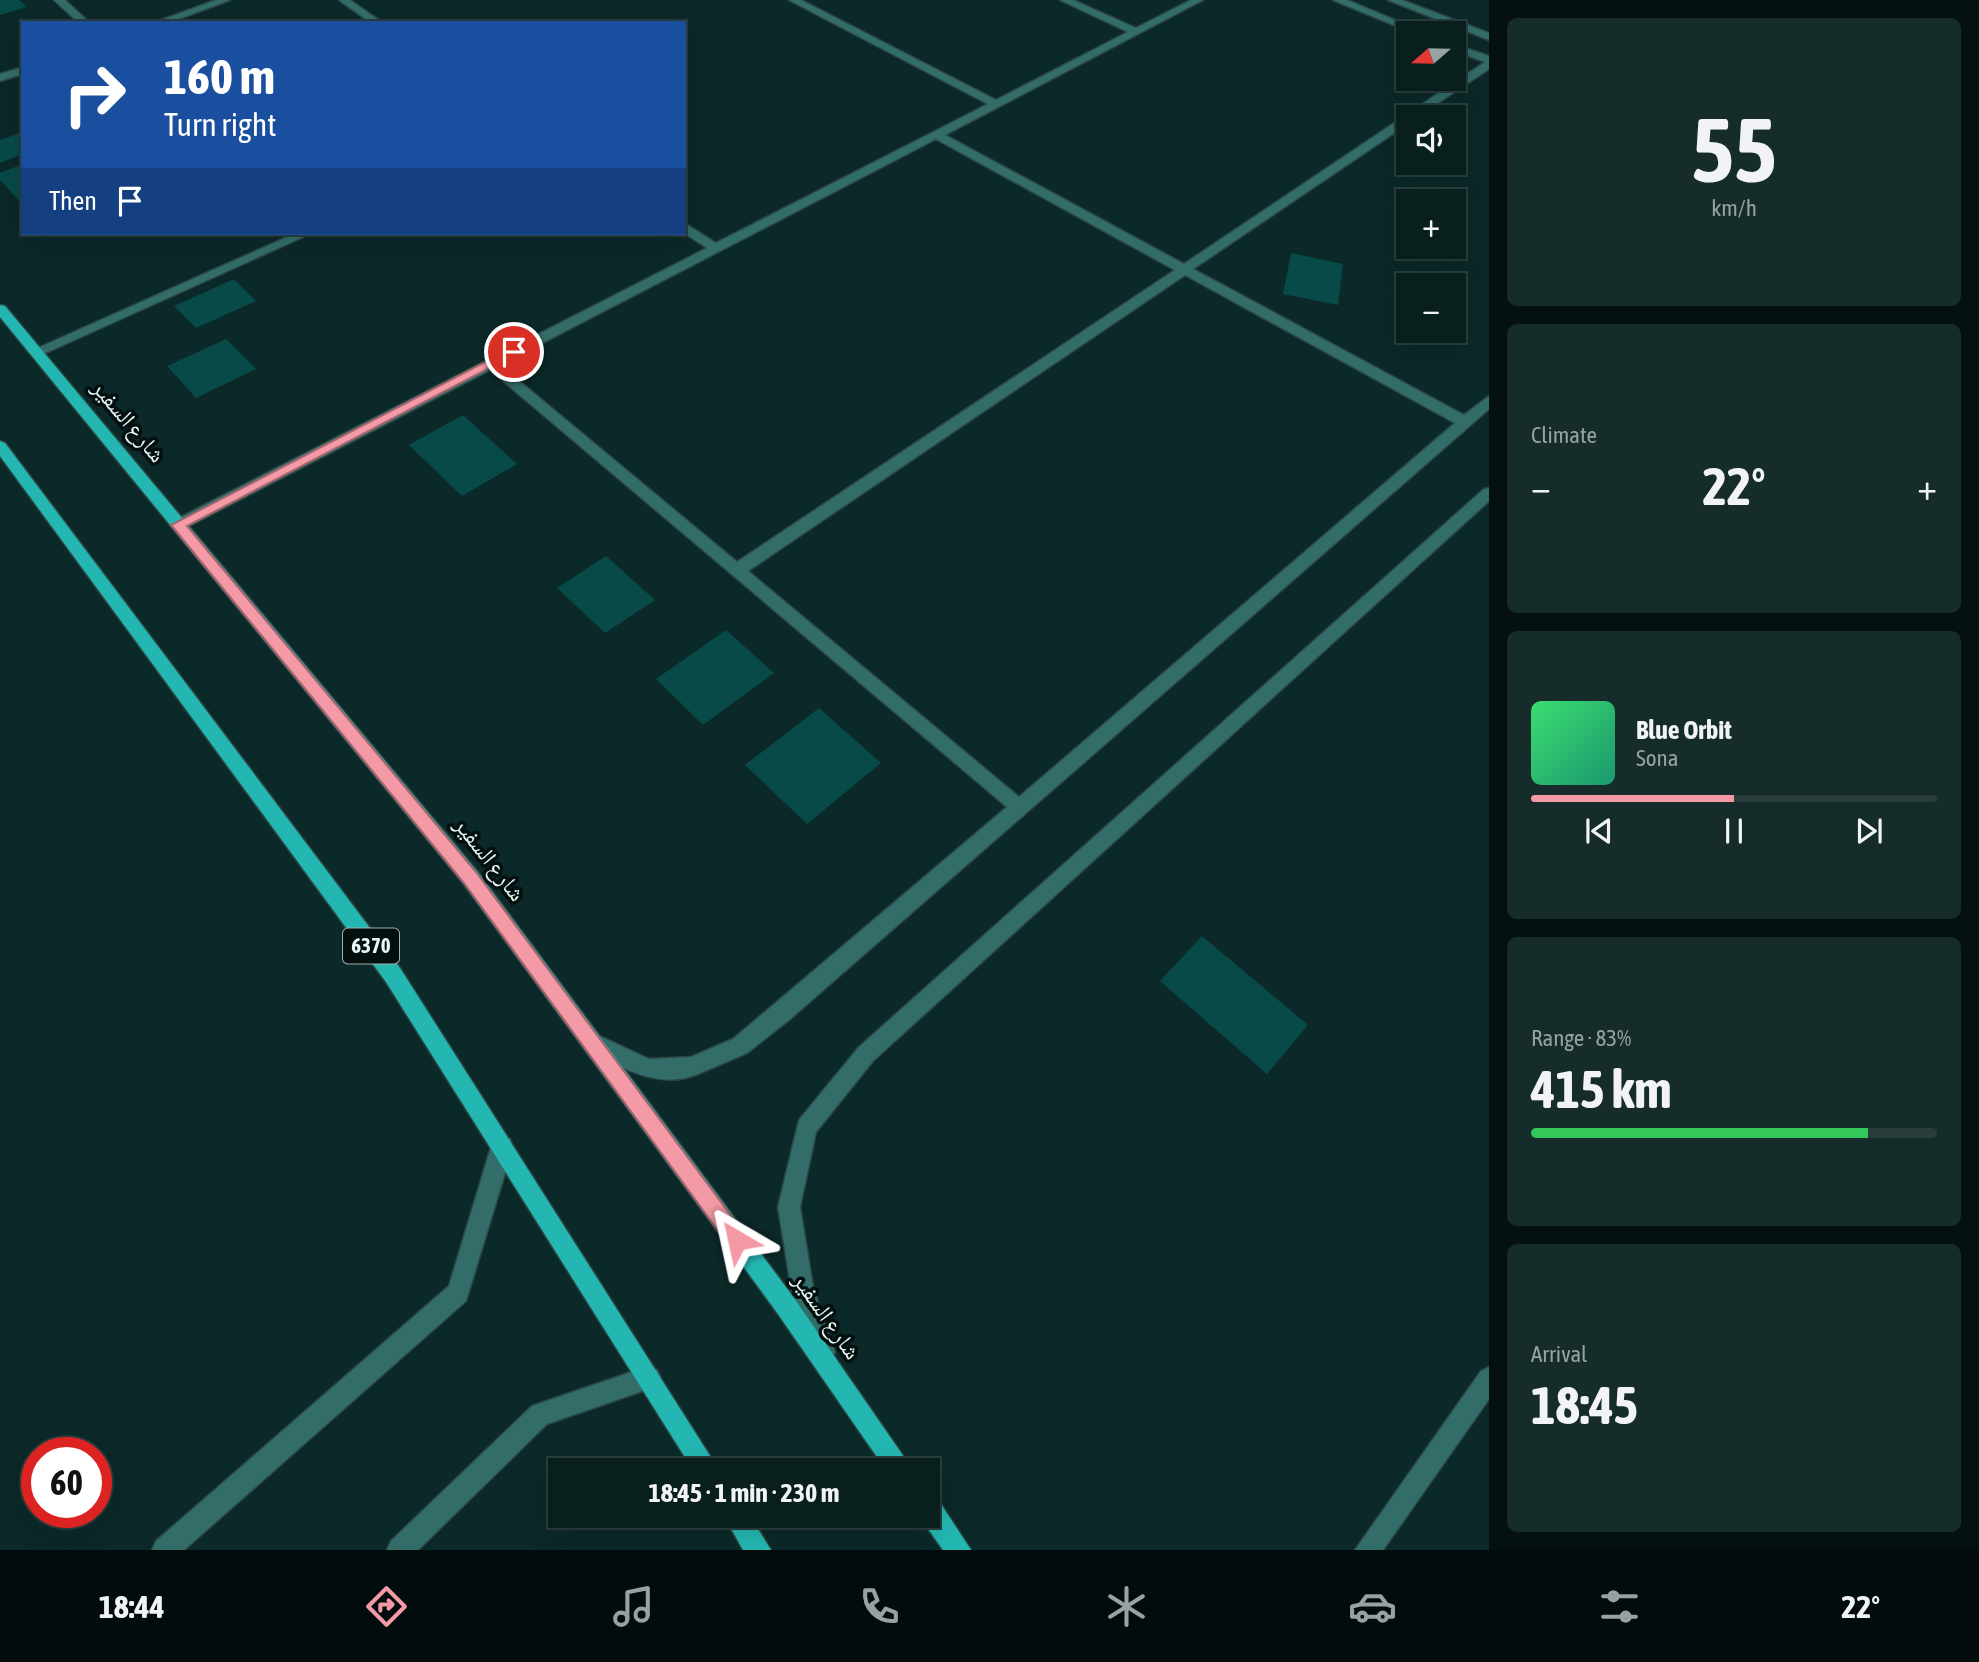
<!DOCTYPE html>
<html lang="en">
<head>
<meta charset="utf-8">
<style>
  :root { --surface:#081f1e; --page:#162c2b; --text:#f1f3f6; --muted:#98a2a4; --line:#293d3c; --accent:#f49aa6 }
  body { margin:0; font-family:"Asap Condensed","Noto Naskh Arabic",sans-serif; background:var(--page); color:var(--text); height:100vh; display:flex; flex-direction:column; font-size:26px; white-space:nowrap }
  * { box-sizing:border-box; margin:0 }
  p { font-size:23px; color:var(--muted) }
  .icon { flex:none; width:38px; height:38px; fill:none; stroke:currentColor; stroke-width:2; stroke-linecap:round; stroke-linejoin:round }
  .map { position:relative; flex:1; overflow:hidden }
  .details { display:flex; flex-direction:column; gap:18px; padding:18px; background:#041110; width:490px }
  .details>* { flex:none }
  .hud { position:absolute; left:21px; top:21px; width:665px; height:214px; border-radius:0px; box-shadow:0 7px 28px #0002,0 0 0 2px var(--line); background:#1a4fa0; color:#fff; overflow:hidden }
  .needle { width:46px; rotate:250deg }
  .buttons { position:absolute; left:1396px; top:21px; display:grid; gap:14px }
  .buttons a { display:grid; place-items:center; width:70px; height:70px; border-radius:0px; background:var(--surface); box-shadow:0 7px 28px #0002,0 0 0 2px var(--line); font-size:35px }
  .speed { position:absolute; left:21px; top:1437px; display:flex; gap:14px; font-size:35px; font-weight:700; text-align:center }
  .speed>* { display:grid; place-content:center; width:91px; height:91px; border-radius:50%; background:var(--surface); box-shadow:0 7px 28px #0002,0 0 0 2px var(--line); line-height:1 }
  .speed .limit { border:10px solid #d22; background:#fff; color:#111 }
  .pin { position:absolute; display:grid; place-items:center; width:60px; height:60px; color:#fff; margin:-30px; border:4px solid #fff; border-radius:50%; box-shadow:0 2px 7px #0007 }
  .me { position:absolute; width:77px; margin:-38px; rotate:324deg; stroke-linejoin:round; filter:drop-shadow(0 0 5px #0008) }
  .turn { display:flex; align-items:center; gap:24px; height:147px; padding:0 28px; font-size:32px }
  .turn .icon { width:91px; height:91px; stroke-width:2.5 }
  .turn b { display:block; font-size:49px; line-height:60px }
  .then { display:flex; align-items:center; height:66px; padding:0 28px; background:#0003; gap:14px; font-size:26px }
  .big { font-size:52px; font-weight:700; line-height:1.1 }
  .details .tile { flex:1; display:flex; flex-direction:column; justify-content:center; gap:10px; min-width:0; padding:0 24px; border-radius:10px; background:var(--page) }
  .details .dial { align-items:center; gap:0 }
  .dial b { font-size:91px; line-height:1 }
  .song { display:flex; align-items:center; gap:21px }
  .cover { width:84px; height:84px; border-radius:10px; background:linear-gradient(135deg,hsl(140 70% 55%),hsl(160 70% 35%)) }
  .played { height:7px; border-radius:4px; background:linear-gradient(90deg,var(--accent) 50%,var(--line) 50%) }
  .keys { display:flex; justify-content:space-around; direction:ltr }
  .heat { display:flex; justify-content:space-between; align-items:center; font-size:38px; direction:ltr }
  .charge { height:10px; border-radius:5px; background:linear-gradient(90deg,#34c759 83%,var(--line) 0) }
  .trip { position:absolute; left:548px; top:1458px; width:392px; height:70px; border-radius:0px; background:var(--surface); box-shadow:0 7px 28px #0002,0 0 0 2px var(--line); font-weight:700; line-height:70px; text-align:center }
  .tab-bar { display:flex; height:112px; justify-content:space-around; align-items:center; background:#030c0c; color:var(--muted) }
  .tab-bar .icon { width:49px; height:49px }
  .tab-bar .active { color:var(--accent) }
  .tab-bar b { font-size:32px; color:var(--text) }
  main { display:flex; flex:1; min-height:0 }
  .map>svg:first-child { display:block }
</style>
</head>
<body>
<main>
<div class="map">
<svg width="1489" height="1550" viewBox="0 0 1489 1550">
  <rect width="100%" height="100%" fill="#0b2928"/>
  <path fill="#084a48" d="M0,0h19l8,7 -27,8z
    M23,132v22l-23,9v-23z
    M23,164v37l-3,1 -20,-22v-7z
    M1291,253l52,11 -5,41 -55,-11z
    M234,279l22,22 -60,27 -22,-22z
    M226,339l30,30 -60,29 -29,-32z
    M463,415l54,49 -55,32 -53,-51z
    M606,556l49,44 -50,33 -48,-45z
    M726,630l48,43 -71,52 -47,-46z
    M819,708l62,55 -74,61 -62,-59z
    M1202,936l106,89 -41,49 -107,-93z"/>
  <g fill="none" stroke-linecap="round" stroke-linejoin="round">
    <defs>
      <path id="minor" d="M54,0h11l25,23h-11z
        M216,0h14l-62,23h-15z
        M339,0h11l33,23h-12z
        M789,0h12l195,100 132,-68 -68,-32h13l63,28 55,-28h12l-258,135 239,129 301,-202 -31,-11v-7l35,12v13l-72,48h-8v6l-216,146 271,146 25,-19v13l-700,611 -42,33 -49,21c-40,17 -78,-8 -114,-25l-3,-7 3,-7 7,-3 58,27 42,-2 42,-18 274,-232 -517,-437 -307,159 -5,1 -7,-5 2,-4 534,-273 -23,-15v-10l32,20 272,-139zM936,139l239,131 -438,292 -237,-197zM1185,275l270,148 -436,374 -271,-226z
        M1333,0h14l79,33h-13z
        M1388,0h14l87,33v7z
        M23,67v7l-23,7v-7z
        M296,233h16l-271,122 -5,1 -7,-4z
        M1489,488v13l-616,560 -57,71 -16,75 13,80 22,65 -4,8 -8,4 -8,-4 -24,-73 -13,-80 21,-87 60,-73 625,-558z
        M502,1136l8,3 3,8 -47,154 -282,249h-32l4,-9 293,-255 42,-139 3,-8z
        M649,1366l8,4 4,8 -4,8 -110,38 -129,126h-31l4,-9 141,-135z
        M1489,1367v32l-106,151h-28l126,-179z"/>
      <path id="major" d="M0,305l5,1 472,565 317,427 119,172h-27l-108,-156 -315,-431 -463,-566z
        M0,441l5,2 395,525 319,502h-26l-307,-488 -386,-526z
        M928,1495l9,3 34,52h-28l-24,-34h9z
        M724,1516h26l21,34h-28z"/>
    </defs>
    <use href="#minor" stroke="#2a4645" stroke-width="3"/>
    <use href="#major" stroke="#2a4645" stroke-width="3"/>
    <use href="#minor" fill="#336d6a" fill-rule="evenodd"/>
    <use href="#major" fill="#24b7b2" fill-rule="evenodd"/>
  </g>
  <path fill="#f49aa6" stroke="#9f646c" stroke-width="2" d="M510,349l10,3 -333,174 289,346 268,361 3,7 -3,7 -7,3 -7,-3 -266,-364 -293,-358z"/>
  <g text-anchor="middle" stroke-width="7" stroke-linejoin="round" paint-order="stroke">
    <rect fill="#040f0f" stroke="#a3b1b1" stroke-width="2" x="343" y="928.5" width="56" height="35" rx="5"/>
    <g font-size="21" font-weight="bold" fill="#e7f7f6">
      <text x="371" y="953">6370</text>
    </g>
    <g font-size="23" fill="#e7f7f6" stroke="#040f0f">
      <text transform="translate(129 421) rotate(50)" y="8">شارع السفير</text>
      <text transform="translate(490 859) rotate(52)" y="8">شارع السفير</text>
      <text transform="translate(827 1316) rotate(55)" y="8">شارع السفير</text>
    </g>
  </g>
</svg>
<div class="buttons">
<a><svg class="needle" viewBox="-14 -14 28 28"><path d="M0-13l5 13h-10z" fill="#e53935"/><path d="M0 13l5-13h-10z" fill="#98a2a4"/></svg></a>
<a><svg class="icon" aria-label="sound" viewBox="0 0 24 24"><path d="M4 9h4l5-4v14l-5-4H4zM17 9q2 3 0 6"/></svg></a>
<a>+</a>
<a>−</a>
</div>
<div class="speed"><div class="limit">60</div></div>
<div class="pin" style="left:514px;top:352px;background:#d93025"><svg class="icon" aria-label="arrive" viewBox="0 0 24 24"><path d="M6 21V4h12l-3 4 3 4H6"/></svg></div>
<svg class="me" style="left:737px;top:1240px" viewBox="-20 -20 40 40"><path d="M0-17L14 15 0 8-14 15z" fill="#f49aa6" stroke="#fff" stroke-width="4"/></svg>
<div class="trip">18:45 · 1 min · 230 m</div>
<div class="hud">
<div class="turn"><svg class="icon" aria-label="right" viewBox="0 0 24 24"><path d="M7 20v-9h11M14 6l5 5-5 5"/></svg><div><b>160 m</b>Turn right</div></div>
<div class="then">Then<svg class="icon" aria-label="arrive" viewBox="0 0 24 24"><path d="M6 21V4h12l-3 4 3 4H6"/></svg></div>
</div>
</div>
<section class="details">
<div class="tile dial"><b>55</b><p>km/h</p></div>
<div class="tile"><p>Climate</p>
<div class="heat"><a>−</a><b class="big">22°</b><a>+</a></div>
</div>
<div class="tile">
<div class="song"><i class="cover"></i><div><b>Blue Orbit</b><p>Sona</p></div></div>
<div class="played"></div>
<div class="keys"><svg class="icon" aria-label="previous" viewBox="0 0 24 24"><path d="M18 5L8 12l10 7zM5 5v14"/></svg><svg class="icon" aria-label="pause" viewBox="0 0 24 24"><path d="M8 5v14M16 5v14"/></svg><svg class="icon" aria-label="next" viewBox="0 0 24 24"><path d="M6 5l10 7-10 7zM19 5v14"/></svg></div>
</div>
<div class="tile"><p>Range · 83%</p><b class="big">415 km</b><div class="charge"></div></div>
<div class="tile"><p>Arrival</p><b class="big">18:45</b></div>
</section>
</main>
<nav class="tab-bar">
<b>18:44</b>
<svg class="icon active" aria-label="directions" viewBox="0 0 24 24"><path d="M12 3l9 9-9 9-9-9zM9 14v-3h6M13 9l2 2-2 2"/></svg>
<svg class="icon" aria-label="music" viewBox="0 0 24 24"><path d="M9 18V5l10-2v13"/><circle cx="6" cy="18" r="3"/><circle cx="16" cy="16" r="3"/></svg>
<svg class="icon" aria-label="phone" viewBox="0 0 24 24"><path d="M5 4h4l2 5-3 2q2 4 5 5l2-3 5 2v4C11 20 4 13 5 4z"/></svg>
<svg class="icon" aria-label="climate" viewBox="0 0 24 24"><path d="M12 3v18M4 7l16 10M4 17L20 7"/></svg>
<svg class="icon" aria-label="car" viewBox="0 0 24 24"><path d="M5 17H2v-5l4-1 3-4h7l3 4 3 1v5h-3M9 17h6M6 11h13"/><circle cx="7" cy="17" r="2"/><circle cx="17" cy="17" r="2"/></svg>
<svg class="icon" aria-label="filters" viewBox="0 0 24 24"><path d="M4 7h16M4 17h16"/><circle cx="9" cy="7" r="2"/><circle cx="15" cy="17" r="2"/></svg>
<b>22°</b>
</nav>
</body>
</html>
